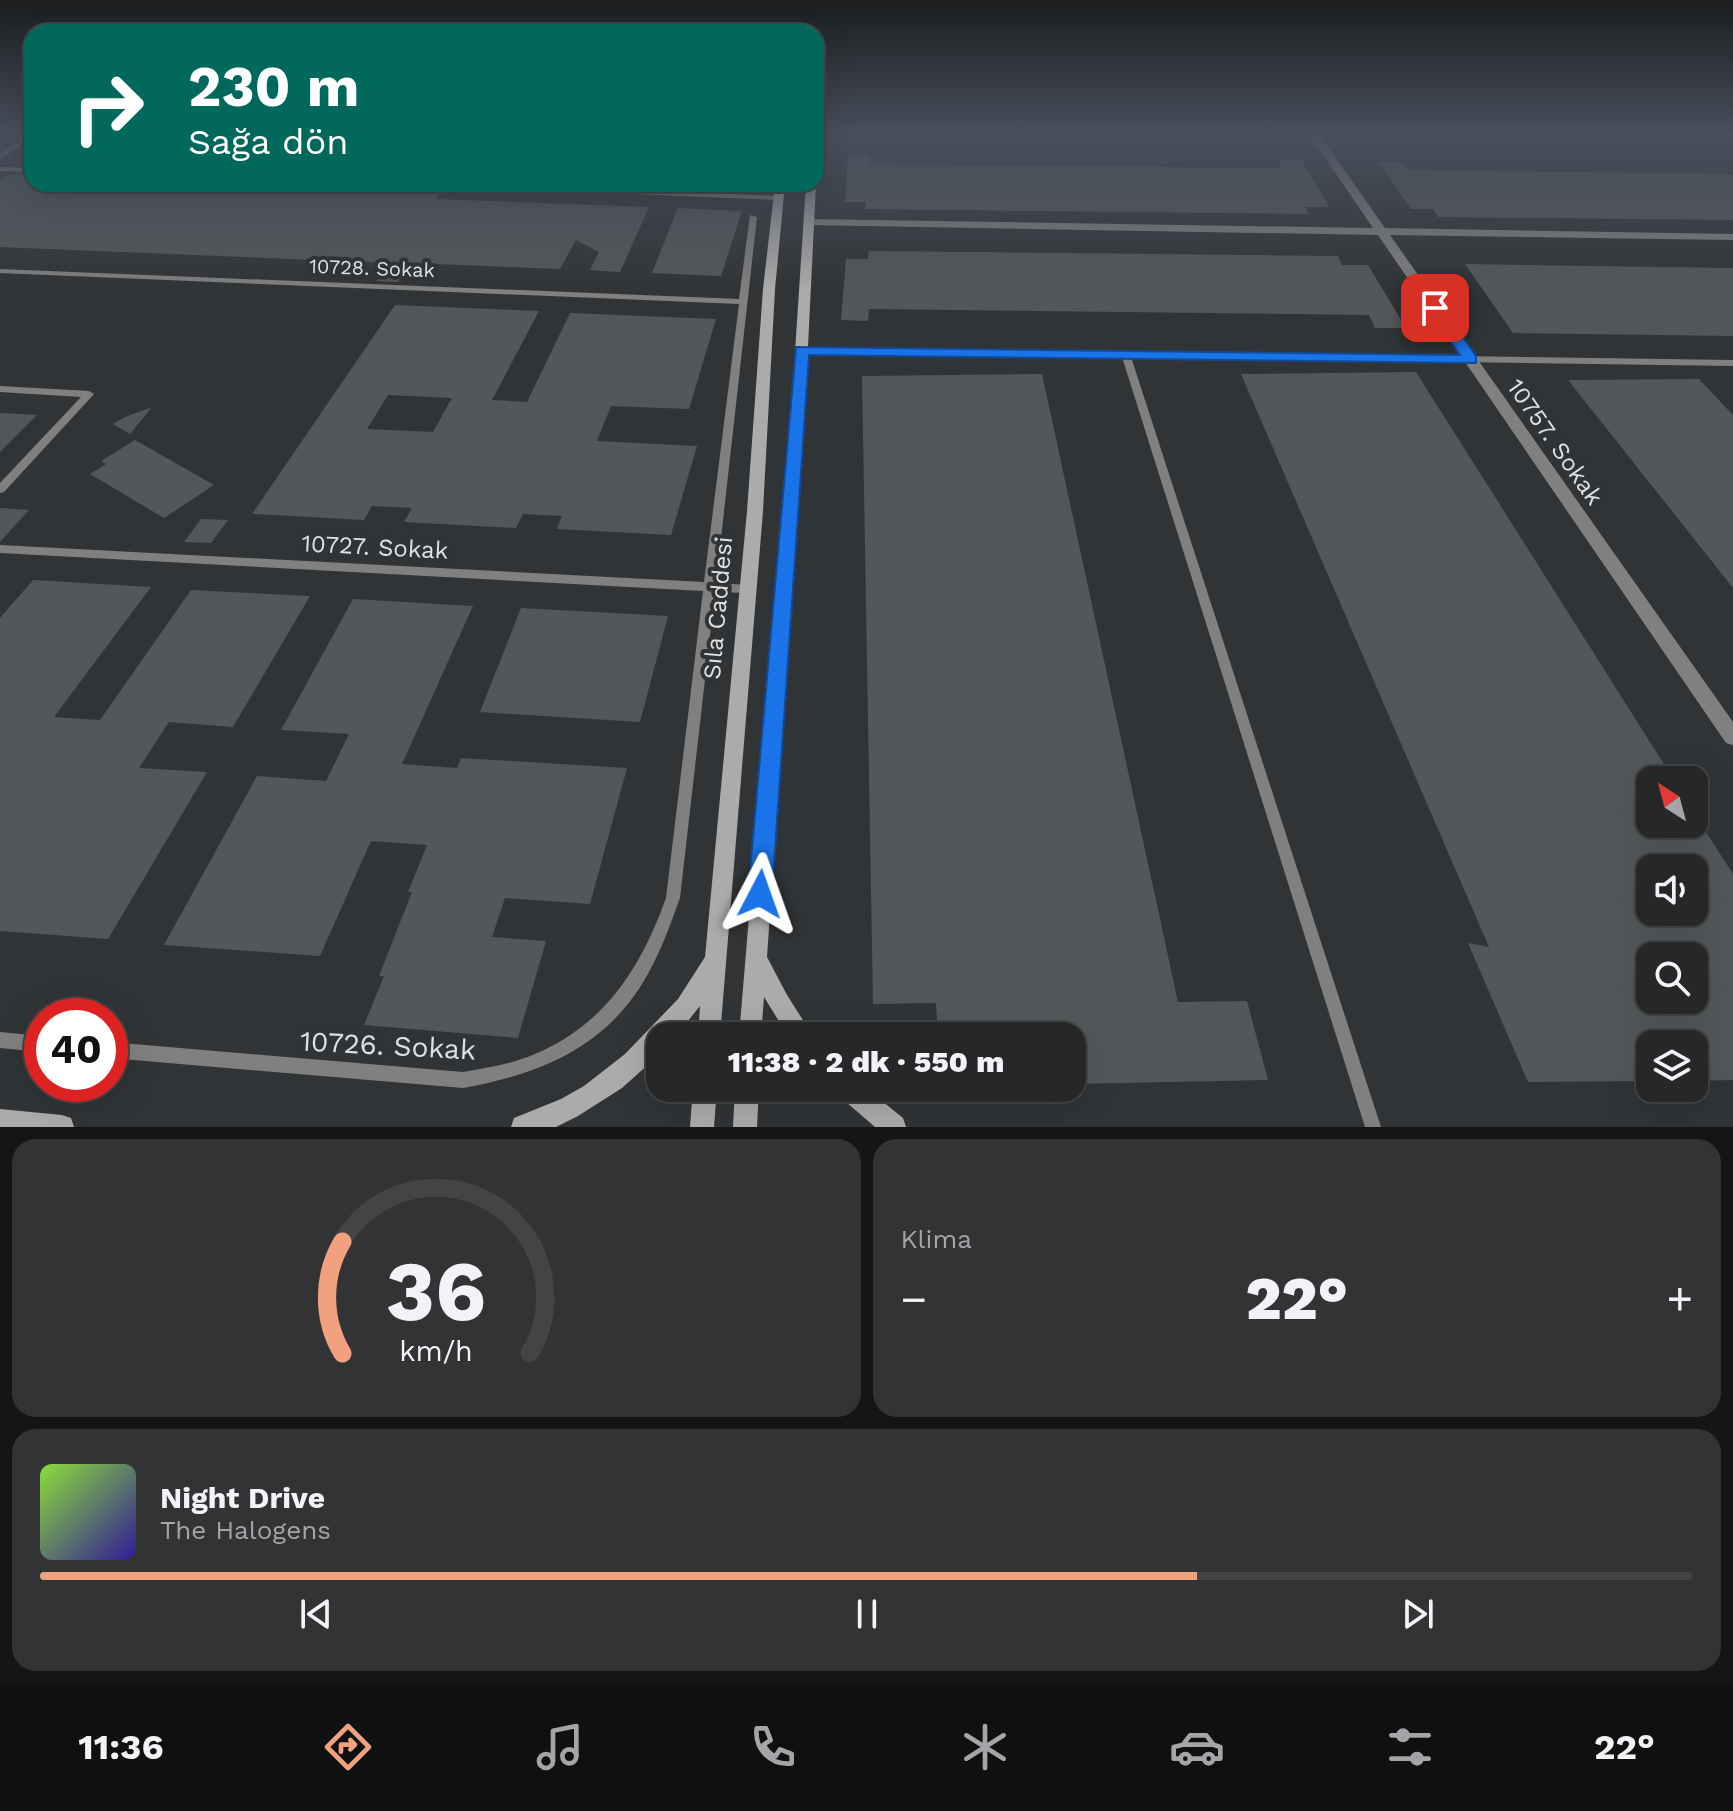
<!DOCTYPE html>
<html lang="tr">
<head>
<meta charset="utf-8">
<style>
  :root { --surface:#252728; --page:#313334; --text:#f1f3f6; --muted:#a3a5a8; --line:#424445; --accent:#f2a17e }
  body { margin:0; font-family:"Work Sans",sans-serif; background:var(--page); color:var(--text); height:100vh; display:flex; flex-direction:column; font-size:30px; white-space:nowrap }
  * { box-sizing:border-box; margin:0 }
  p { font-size:26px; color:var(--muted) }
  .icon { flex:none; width:44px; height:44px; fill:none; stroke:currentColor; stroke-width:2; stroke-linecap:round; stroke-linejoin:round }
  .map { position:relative; height:1127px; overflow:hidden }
  .drawer { display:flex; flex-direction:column; gap:12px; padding:12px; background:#141516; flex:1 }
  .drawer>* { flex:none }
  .guide { position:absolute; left:24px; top:24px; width:800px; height:168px; border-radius:24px; box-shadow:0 8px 32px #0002,0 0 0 2px var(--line); background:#00695c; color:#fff; overflow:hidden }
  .needle { width:52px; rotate:324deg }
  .buttons { position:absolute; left:1636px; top:766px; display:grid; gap:16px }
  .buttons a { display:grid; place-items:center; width:72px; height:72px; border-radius:16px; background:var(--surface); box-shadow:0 8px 32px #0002,0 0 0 2px var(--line); font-size:40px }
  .speed { position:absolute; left:24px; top:998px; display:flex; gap:16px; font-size:40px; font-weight:700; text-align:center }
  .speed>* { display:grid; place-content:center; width:104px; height:104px; border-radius:50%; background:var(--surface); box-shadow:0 8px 32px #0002,0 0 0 2px var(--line); line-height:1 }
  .speed .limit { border:12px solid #d22; background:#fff; color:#111 }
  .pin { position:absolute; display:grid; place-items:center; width:68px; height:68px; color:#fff; margin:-34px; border-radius:16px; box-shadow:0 4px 12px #0006 }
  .me { position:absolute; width:88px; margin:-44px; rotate:4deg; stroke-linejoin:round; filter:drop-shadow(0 0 6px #0008) }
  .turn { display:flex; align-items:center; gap:28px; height:168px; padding:0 32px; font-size:36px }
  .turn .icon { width:104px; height:104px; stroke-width:2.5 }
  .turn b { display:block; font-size:56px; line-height:68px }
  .big { font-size:60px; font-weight:800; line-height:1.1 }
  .drawer .widget { flex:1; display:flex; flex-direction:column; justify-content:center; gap:12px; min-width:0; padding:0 28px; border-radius:24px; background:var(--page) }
  .drawer .dial { align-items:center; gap:0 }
  .dial svg { height:208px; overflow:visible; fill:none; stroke:var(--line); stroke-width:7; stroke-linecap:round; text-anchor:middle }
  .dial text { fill:var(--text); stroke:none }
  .song { display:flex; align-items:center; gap:24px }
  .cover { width:96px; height:96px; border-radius:12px; background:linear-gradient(135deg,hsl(90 70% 55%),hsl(250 70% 35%)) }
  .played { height:8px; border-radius:4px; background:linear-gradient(90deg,var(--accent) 70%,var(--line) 70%) }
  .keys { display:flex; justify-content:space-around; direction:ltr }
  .heat { display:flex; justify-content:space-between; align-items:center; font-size:44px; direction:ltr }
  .drawer .tiles { flex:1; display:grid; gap:12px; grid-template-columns:1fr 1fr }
  .widget:last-child { grid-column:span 2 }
  .trip { position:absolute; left:646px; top:1022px; width:440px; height:80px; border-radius:24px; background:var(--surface); box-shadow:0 8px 32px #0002,0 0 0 2px var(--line); font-weight:800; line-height:80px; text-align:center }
  .dock { display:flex; height:128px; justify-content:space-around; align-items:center; background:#0f1010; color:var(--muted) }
  .dock .icon { width:56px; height:56px }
  .dock .on { color:var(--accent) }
  .dock b { font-size:36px; color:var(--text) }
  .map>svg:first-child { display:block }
</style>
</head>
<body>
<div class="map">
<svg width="1733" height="1127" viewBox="0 0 1733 1127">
  <rect width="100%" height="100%" fill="#313436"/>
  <path fill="#545759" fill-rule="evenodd" d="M848,155l22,1v8l412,4 -4,-8h24l27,47h-24l4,7 -444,-5 1,-7h-21z
    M1379,162h22l6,8 326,4v46l-295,-3 -5,-8h-22z
    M9,174l23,1v10l132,-1 -6,5 51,2 8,-7 224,8 -6,7 214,8 -29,65 -30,-2 9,-18 -23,-12 -16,29 -149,-6 -13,19 -21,-1 14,-18 -391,-16v-66z
    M678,208l64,3 -21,65 -69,-3z
    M869,251l469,5 4,9h26l38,63h-31l-6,-13 -500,-6 -1,12 -27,-1 5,-61h22z
    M1465,264l268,4v68l-220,-3z
    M395,305l144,6 -47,89 35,2 43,-89 146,6 -27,90 -78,-3 -14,35 100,5 -26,89 -114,-6 5,-13 -39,-2 -7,14 -112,-6 8,-14 -40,-2 -8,14 -112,-6zM388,395l64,3 -19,34 -66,-3z
    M1416,372l258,408h-24v44h51l32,50v206l-39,1v-37h-44v37l-122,1 -60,-139 21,4 -248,-573zM1650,868h44v44h-44zM1650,956h44v44h-44z
    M1042,374l136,628 69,-1 21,79 -196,4v-48h-134l-2,-33 -63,1 -11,-628z
    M1699,379l34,36v173l-165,-208z
    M152,407l-22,27 -17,-10 12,-7z
    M0,413l37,2 -37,37z
    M135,440l79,45 -50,33 -74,-44 16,-10 -5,-3z
    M0,508l29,2 -29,32z
    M201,519l27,1 -17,23 -27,-1z
    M33,580l118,7 -97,130 46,3 91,-130 119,6 -77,131 -64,-5 -30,46 68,4 -99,167 -108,-8v-313z
    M353,599l120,7 -71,158 55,4 4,-10 166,10 -37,136 -85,-6 -13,39 54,4 -28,97 -154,-13 20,-49h-5l33,-84h-4l19,-47 -56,-4 -51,115 -156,-11 93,-169 69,5 23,-47 -68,-4z
    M521,608l147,8 -28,106 -160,-10z"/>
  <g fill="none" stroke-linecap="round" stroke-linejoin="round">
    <path fill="#81807f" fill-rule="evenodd" d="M29,134h3v4l-32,21v-5z
      M1025,134h708v3l-705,-1z
      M0,167l32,1v4l-32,-1z
      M440,184h55l283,12 4,2 -4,2 -334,-14z
      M750,215l7,2 -41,366 32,2 4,1 2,3 -2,3 -4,1 -33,-1 -35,306c-9,25 -18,50 -31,74 -40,74 -107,102 -186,116l-353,-30v-16l353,30c24,-4 49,-8 72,-18 71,-30 106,-87 131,-156l37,-307 -703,-38v-8l704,37 35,-278 -739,-31v-4l739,30z
      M802,347l931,13v6l-602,-9 250,770h-16l-243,-770 -323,-5v-4z
      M0,386l89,5 5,3 -90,98 -4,1v-10l81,-86 -81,-5z
      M0,1032l42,4v16l-42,-4z"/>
    <path fill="#81807f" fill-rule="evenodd" d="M1309,134h10l66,94 348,6v6l-343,-5 343,487v23l-7,-2 -348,-508 -570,-10 -5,-3 5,-3 565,9z"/>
    <path fill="#adabaa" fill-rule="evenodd" d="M775,184h10l-10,105 -12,222 -43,525h-22l2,-30 -24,30h-16v18l-38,34 -44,28 -22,11h-45l3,-9 47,-19 23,-13 41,-32 53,-55 27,-42 42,-446 16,-222z
      M806,184h10l-12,244 -37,529 20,38 26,41h-25l-24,-39 -3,39h-22l51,-608z
      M693,1088h24l-3,39h-24z
      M735,1088h24l-2,39h-24z
      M835,1088h31l37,30 3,9h-31l-36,-31z
      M0,1109l62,6 9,3 3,9h-74z"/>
  </g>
  <linearGradient id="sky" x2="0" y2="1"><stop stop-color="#1b1d1e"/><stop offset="0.46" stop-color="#48505d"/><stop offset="1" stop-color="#48505d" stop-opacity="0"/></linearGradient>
  <rect width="1733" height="292" fill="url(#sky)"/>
  <path fill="#1a73e8" stroke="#114b97" stroke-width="2" d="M1435,304l5,1 36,51v7l-667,-8 -37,539 -4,8 -8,3 -8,-3 -4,-8 48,-547 664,8 -32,-47z"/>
  <g text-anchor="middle" stroke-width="8" stroke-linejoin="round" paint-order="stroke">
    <g font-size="20" fill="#dfe0e2" stroke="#313436">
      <text transform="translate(372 268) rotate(2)" y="7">10728. Sokak</text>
    </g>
    <g font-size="24" fill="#dfe0e2" stroke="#313436">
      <text transform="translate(1555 442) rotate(55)" y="8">10757. Sokak</text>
      <text transform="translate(375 547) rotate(3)" y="8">10727. Sokak</text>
      <text transform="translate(718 608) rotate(-85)" y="8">Sıla Caddesi</text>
    </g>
    <g font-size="28" fill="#dfe0e2" stroke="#313436">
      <text transform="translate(388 1045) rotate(3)" y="10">10726. Sokak</text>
    </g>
  </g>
</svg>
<div class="buttons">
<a><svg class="needle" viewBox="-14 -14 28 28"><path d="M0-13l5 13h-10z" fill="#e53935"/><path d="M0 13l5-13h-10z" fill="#a3a5a8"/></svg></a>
<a><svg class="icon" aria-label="sound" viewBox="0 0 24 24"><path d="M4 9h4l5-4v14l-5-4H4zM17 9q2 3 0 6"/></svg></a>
<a><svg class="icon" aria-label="search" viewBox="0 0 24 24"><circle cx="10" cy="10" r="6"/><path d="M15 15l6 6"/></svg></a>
<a><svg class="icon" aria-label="layers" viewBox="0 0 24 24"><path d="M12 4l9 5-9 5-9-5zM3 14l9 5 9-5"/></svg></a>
</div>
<div class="speed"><div class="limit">40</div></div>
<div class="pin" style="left:1435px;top:308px;background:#d93025"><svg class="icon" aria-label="arrive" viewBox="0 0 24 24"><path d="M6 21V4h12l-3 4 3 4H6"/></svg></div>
<svg class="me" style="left:760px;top:894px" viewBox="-20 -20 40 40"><path d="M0-17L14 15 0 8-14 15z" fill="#1a73e8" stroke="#fff" stroke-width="4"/></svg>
<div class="trip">11:38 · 2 dk · 550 m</div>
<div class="guide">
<div class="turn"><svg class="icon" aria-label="right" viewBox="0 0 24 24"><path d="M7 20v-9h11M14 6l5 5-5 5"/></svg><div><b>230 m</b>Sağa dön</div></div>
</div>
</div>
<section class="drawer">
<div class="tiles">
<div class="widget dial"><svg viewBox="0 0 100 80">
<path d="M14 69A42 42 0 1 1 86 69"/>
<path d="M14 69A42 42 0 0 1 14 26" stroke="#f2a17e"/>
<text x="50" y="56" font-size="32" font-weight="700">36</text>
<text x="50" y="72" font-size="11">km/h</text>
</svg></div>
<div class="widget"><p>Klima</p>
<div class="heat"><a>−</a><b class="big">22°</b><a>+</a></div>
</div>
<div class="widget">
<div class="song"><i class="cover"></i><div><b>Night Drive</b><p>The Halogens</p></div></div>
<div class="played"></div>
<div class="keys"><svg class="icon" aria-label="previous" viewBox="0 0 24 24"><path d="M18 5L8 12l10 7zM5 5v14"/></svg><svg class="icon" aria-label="pause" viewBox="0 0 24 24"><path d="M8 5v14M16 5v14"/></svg><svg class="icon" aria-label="next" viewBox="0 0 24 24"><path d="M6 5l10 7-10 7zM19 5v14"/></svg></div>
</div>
</div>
</section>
<nav class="dock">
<b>11:36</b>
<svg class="icon on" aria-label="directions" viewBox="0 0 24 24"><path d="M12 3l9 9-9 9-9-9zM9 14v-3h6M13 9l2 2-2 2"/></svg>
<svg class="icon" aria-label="music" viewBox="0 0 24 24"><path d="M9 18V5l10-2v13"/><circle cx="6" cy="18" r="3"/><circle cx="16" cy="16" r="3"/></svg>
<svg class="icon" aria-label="phone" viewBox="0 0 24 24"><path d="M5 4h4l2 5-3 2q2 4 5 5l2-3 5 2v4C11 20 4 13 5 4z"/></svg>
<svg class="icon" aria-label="climate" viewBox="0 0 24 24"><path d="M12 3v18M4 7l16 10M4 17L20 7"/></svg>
<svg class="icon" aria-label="car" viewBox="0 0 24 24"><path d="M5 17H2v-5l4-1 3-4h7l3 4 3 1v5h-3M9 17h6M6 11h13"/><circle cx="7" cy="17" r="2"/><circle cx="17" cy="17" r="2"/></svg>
<svg class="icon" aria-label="filters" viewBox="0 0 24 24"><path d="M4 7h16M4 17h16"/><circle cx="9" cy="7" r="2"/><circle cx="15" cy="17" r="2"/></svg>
<b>22°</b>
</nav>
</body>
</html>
